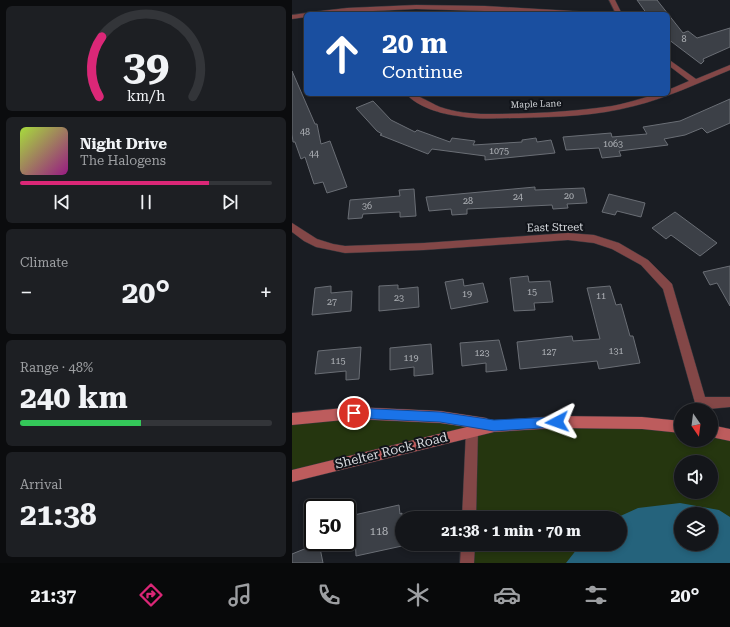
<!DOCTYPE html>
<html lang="en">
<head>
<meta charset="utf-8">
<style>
  :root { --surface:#14161a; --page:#1d1f23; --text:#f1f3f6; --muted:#9d9fa2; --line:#333539; --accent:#db2777 }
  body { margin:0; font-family:"Roboto Serif",serif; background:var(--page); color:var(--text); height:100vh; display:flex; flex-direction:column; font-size:15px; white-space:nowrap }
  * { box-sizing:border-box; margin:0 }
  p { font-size:13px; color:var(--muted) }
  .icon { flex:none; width:22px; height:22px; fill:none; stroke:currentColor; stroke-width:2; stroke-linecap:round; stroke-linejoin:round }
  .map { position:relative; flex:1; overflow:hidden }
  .side { display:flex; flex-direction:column; gap:6px; padding:6px; background:#0b0c0e; width:292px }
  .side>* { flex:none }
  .banner { position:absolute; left:12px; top:12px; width:366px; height:84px; border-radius:6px; box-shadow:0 2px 6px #0003,0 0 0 1px var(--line); background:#1a4fa0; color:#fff; overflow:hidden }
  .needle { width:26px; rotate:166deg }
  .tools { position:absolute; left:382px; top:403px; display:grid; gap:8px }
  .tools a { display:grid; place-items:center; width:44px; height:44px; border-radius:50%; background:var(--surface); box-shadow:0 2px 6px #0003,0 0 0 1px var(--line); font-size:20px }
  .speed { position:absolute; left:12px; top:499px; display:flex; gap:8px; font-size:20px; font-weight:700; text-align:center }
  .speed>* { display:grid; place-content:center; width:52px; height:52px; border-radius:50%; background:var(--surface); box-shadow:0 2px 6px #0003,0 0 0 1px var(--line); line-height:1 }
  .speed .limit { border:2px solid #111; border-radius:6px; background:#fff; color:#111 }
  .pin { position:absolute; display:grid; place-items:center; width:34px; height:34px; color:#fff; margin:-17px; border:2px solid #fff; border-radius:50%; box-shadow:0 1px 4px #0007 }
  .me { position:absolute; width:44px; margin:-22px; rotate:266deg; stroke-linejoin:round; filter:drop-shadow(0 0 3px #0008) }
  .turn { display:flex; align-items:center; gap:14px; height:84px; padding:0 12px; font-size:18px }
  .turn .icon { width:52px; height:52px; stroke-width:2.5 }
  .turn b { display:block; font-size:28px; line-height:34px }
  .big { font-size:30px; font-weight:700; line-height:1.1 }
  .side .widget { flex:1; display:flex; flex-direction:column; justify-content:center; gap:6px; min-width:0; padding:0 14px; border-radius:6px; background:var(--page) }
  .side .dial { align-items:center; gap:0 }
  .dial svg { height:104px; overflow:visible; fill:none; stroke:var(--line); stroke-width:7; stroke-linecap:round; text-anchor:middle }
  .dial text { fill:var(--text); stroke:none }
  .song { display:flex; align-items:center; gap:12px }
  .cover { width:48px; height:48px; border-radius:6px; background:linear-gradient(135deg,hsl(80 70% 55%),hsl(310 70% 35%)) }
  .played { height:4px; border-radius:2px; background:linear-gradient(90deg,var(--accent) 75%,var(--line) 75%) }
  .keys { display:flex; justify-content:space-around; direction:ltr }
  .heat { display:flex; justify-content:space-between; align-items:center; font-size:22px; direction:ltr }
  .charge { height:6px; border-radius:3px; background:linear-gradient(90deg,#34c759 48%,var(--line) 0) }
  .trip { position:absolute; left:103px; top:511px; width:232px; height:40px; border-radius:20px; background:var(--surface); box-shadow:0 2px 6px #0003,0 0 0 1px var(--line); font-weight:700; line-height:40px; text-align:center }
  .tabs { display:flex; height:64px; justify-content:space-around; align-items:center; background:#08090a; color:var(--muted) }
  .tabs .icon { width:28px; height:28px }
  .tabs .active { color:var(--accent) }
  .tabs b { font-size:18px; color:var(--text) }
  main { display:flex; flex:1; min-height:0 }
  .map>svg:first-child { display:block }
</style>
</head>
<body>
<main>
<section class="side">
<div class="widget dial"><svg viewBox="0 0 100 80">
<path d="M14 69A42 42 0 1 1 86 69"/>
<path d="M14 69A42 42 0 0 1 16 23" stroke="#db2777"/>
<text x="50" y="56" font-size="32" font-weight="700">39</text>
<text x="50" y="72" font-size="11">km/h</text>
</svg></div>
<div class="widget">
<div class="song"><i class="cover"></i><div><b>Night Drive</b><p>The Halogens</p></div></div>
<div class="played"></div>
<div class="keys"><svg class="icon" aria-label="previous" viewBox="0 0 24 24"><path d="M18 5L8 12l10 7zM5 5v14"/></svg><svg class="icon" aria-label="pause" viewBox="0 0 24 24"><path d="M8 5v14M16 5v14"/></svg><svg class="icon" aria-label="next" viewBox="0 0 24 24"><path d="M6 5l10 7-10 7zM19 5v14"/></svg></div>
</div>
<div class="widget"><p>Climate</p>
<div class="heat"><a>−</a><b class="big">20°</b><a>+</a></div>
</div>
<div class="widget"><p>Range · 48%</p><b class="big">240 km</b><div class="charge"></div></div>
<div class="widget"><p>Arrival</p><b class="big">21:38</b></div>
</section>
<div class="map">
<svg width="438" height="563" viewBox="0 0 438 563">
  <rect width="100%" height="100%" fill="#1a1d23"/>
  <path fill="#25360f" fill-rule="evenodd" d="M62,413l140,13 187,1v13h30v-9l19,4v128h-263l1,-19h152v-26h-151l3,-86 -180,46v-59zM389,462h30v30h-30zM389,514h30v30h-30z"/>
  <path fill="#25637c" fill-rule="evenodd" d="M388,503l39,7 11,7v46h-164l15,-19h39v-26h-4l22,-10zM389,514h30v30h-30z"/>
  <path fill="#3c4047" stroke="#6a6e75" d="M345,0h20l11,14h-21z
    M376,14l15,19 5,-2 9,7 33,-10v19l-27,12 1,2 -3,3 -33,-25z
    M0,71l23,53h2l4,20 9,-3 17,46 -20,6 -4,-11 -9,2 -9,-27 -4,2 -6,-17h-2l-1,-8z
    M438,99v24l-23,10 -5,-5 -17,7 -21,4 4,6 -49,6 2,5 -19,2 -3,-10 -33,2 -3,-13 48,-4 1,4 35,-3 -4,-7 37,-6z
    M81,101l18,19 24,12 2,-2 33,12 2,-4 23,3 -2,4 49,-3v-2l14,-2 1,4 14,-2 4,13 -70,7v-4l-53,-7 -4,5 -48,-19 2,-1 -5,-3 -21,-23z
    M243,187v3l49,-2 3,15 -20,1 1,4 -15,1 -1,-4 -85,4v5l-15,1 -1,-6 -22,2 -3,-14z
    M122,189l2,27 -16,1v-5l-37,2 -1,4 -14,1 2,-19 50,-4 -1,-6z
    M317,194l36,9 -4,14 -24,-6 -2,4 -13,-3z
    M383,212l42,31 -17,13 -29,-21 -5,4 -14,-11z
    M438,266v40l-13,-23 -7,2 -7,-13z
    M236,276l1,6 21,-1 3,21 -19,1 1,7 -21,1 -4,-33z
    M171,279l1,7 19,-3 5,19 -37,7 -6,-27z
    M106,285v4l20,-2 1,20 -40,4v-25z
    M39,286v7l21,-2 -1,20 -39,4 3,-27z
    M318,286l6,19 5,-1 9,32h3l7,27 -41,6 -2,-8 -77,8 -3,-27 55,-6 1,5 27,-2 -13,-51z
    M207,340l8,30 -21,2v-9l-24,3 -2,-23z
    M139,344l2,30 -19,2v-9l-24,3v-22z
    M69,347l-2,32 -13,1v-9l-31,3 3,-23z
    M107,505l1,9 2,-1v33l-46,10 -2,-41z
    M27,543l4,20h-31v-9z"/>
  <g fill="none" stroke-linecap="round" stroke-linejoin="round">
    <defs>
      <path id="minor" d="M317,0h6l7,14h-6z
        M124,5l69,1 105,6 3,2 -177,-5 -107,5 3,-2 35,-4z
        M14,13l3,1h-3v3l-14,2v-4z
        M376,59l28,20 34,-14v5c-32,13 -63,28 -96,36 -37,10 -77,11 -115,12 -20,0 -40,2 -61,-2 -17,-2 -40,-9 -52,-22 13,0 22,8 34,13 15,5 31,7 47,7 42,0 84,-2 125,-8 19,-3 37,-12 56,-12v-4l21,-9 -21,-16z
        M0,223l25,16 16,5 12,2 79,-3 144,-10 26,2 25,8 29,17 24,24 33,113h25v10l-33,3 -34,-121 -22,-24 -29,-16 -18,-6 -26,-3 -144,10 -79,3 -29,-6 -12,-6 -12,-9z
        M180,424l4,2 2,4 -2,88h-14l4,-88 2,-4z
        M169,544h14l-1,19h-14z"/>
      <path id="secondary" d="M62,407l86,4 46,7 5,3 66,-5 85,1 39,4v12l-39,-4 -85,-1 -63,4 -202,50v-12l175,-43 -27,-4 -86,-4 -62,6v-12z
        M419,425l19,4v12l-19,-4z"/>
    </defs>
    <use href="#minor" stroke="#34373d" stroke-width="1"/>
    <use href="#secondary" stroke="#34373d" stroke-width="1"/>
    <use href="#minor" fill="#834747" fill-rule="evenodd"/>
    <use href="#secondary" fill="#bd5c5d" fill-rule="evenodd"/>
  </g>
  <path fill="#1a73e8" stroke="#114b97" d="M62,408l86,4 54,8 63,-3 3,1 2,4 -2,3 -3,2 -63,4 -54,-9 -86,-4 -4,-1 -2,-4 2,-3z"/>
  <g text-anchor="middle" stroke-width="4" stroke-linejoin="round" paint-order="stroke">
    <g font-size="9" fill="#b0b3b8">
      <text x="392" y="42">8</text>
      <text x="13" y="135">48</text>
      <text x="321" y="147">1063</text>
      <text x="207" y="154">1075</text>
      <text x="22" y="157">44</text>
      <text x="277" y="199">20</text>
      <text x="226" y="200">24</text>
      <text x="176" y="204">28</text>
      <text x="75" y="209">36</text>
      <text x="240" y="295">15</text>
      <text x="175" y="297">19</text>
      <text x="309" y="299">11</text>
      <text x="107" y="301">23</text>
      <text x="40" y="305">27</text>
      <text x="324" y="354">131</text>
      <text x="257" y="355">127</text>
      <text x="190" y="356">123</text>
      <text x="119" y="361">119</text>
      <text x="46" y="364">115</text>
    </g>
    <g font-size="9" fill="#d6d9dd" stroke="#11141a">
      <text transform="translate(244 104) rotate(-2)" y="3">Maple Lane</text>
    </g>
    <g font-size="11" fill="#d6d9dd" stroke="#11141a">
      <text transform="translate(263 227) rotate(-1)" y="4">East Street</text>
    </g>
    <g font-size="11" fill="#b0b3b8">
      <text x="87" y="535">118</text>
    </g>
    <g font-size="13" fill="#d6d9dd" stroke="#11141a">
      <text transform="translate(99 450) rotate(-14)" y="5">Shelter Rock Road</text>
    </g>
  </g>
</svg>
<div class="tools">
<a><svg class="needle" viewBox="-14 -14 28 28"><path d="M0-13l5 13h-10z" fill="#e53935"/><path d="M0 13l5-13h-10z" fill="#9d9fa2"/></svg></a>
<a><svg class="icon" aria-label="sound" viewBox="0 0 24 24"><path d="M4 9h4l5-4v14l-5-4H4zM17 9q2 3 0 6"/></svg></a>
<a><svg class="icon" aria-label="layers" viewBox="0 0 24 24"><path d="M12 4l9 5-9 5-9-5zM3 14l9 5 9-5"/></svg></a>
</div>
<div class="speed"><div class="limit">50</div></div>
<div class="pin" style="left:62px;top:413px;background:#d93025"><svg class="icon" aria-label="arrive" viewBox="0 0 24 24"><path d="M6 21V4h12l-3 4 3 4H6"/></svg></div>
<svg class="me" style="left:265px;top:422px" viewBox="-20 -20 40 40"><path d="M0-17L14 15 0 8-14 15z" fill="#1a73e8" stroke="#fff" stroke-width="4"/></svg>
<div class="trip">21:38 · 1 min · 70 m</div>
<div class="banner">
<div class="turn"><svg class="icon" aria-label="ahead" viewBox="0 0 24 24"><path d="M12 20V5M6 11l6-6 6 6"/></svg><div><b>20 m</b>Continue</div></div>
</div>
</div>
</main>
<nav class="tabs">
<b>21:37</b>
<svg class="icon active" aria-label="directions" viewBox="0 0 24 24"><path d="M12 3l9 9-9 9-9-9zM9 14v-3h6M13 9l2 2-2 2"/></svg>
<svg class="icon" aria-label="music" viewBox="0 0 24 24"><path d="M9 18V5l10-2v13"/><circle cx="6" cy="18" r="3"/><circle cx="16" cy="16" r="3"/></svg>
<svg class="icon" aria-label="phone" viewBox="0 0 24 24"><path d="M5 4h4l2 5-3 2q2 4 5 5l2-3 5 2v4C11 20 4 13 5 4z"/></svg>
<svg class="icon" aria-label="climate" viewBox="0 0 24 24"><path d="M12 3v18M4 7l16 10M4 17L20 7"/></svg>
<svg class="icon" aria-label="car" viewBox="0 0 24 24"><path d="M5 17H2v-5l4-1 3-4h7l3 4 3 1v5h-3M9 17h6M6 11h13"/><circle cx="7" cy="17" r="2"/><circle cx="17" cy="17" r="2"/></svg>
<svg class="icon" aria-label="filters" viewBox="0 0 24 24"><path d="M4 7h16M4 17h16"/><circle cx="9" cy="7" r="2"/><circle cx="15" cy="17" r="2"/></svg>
<b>20°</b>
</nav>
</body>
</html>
